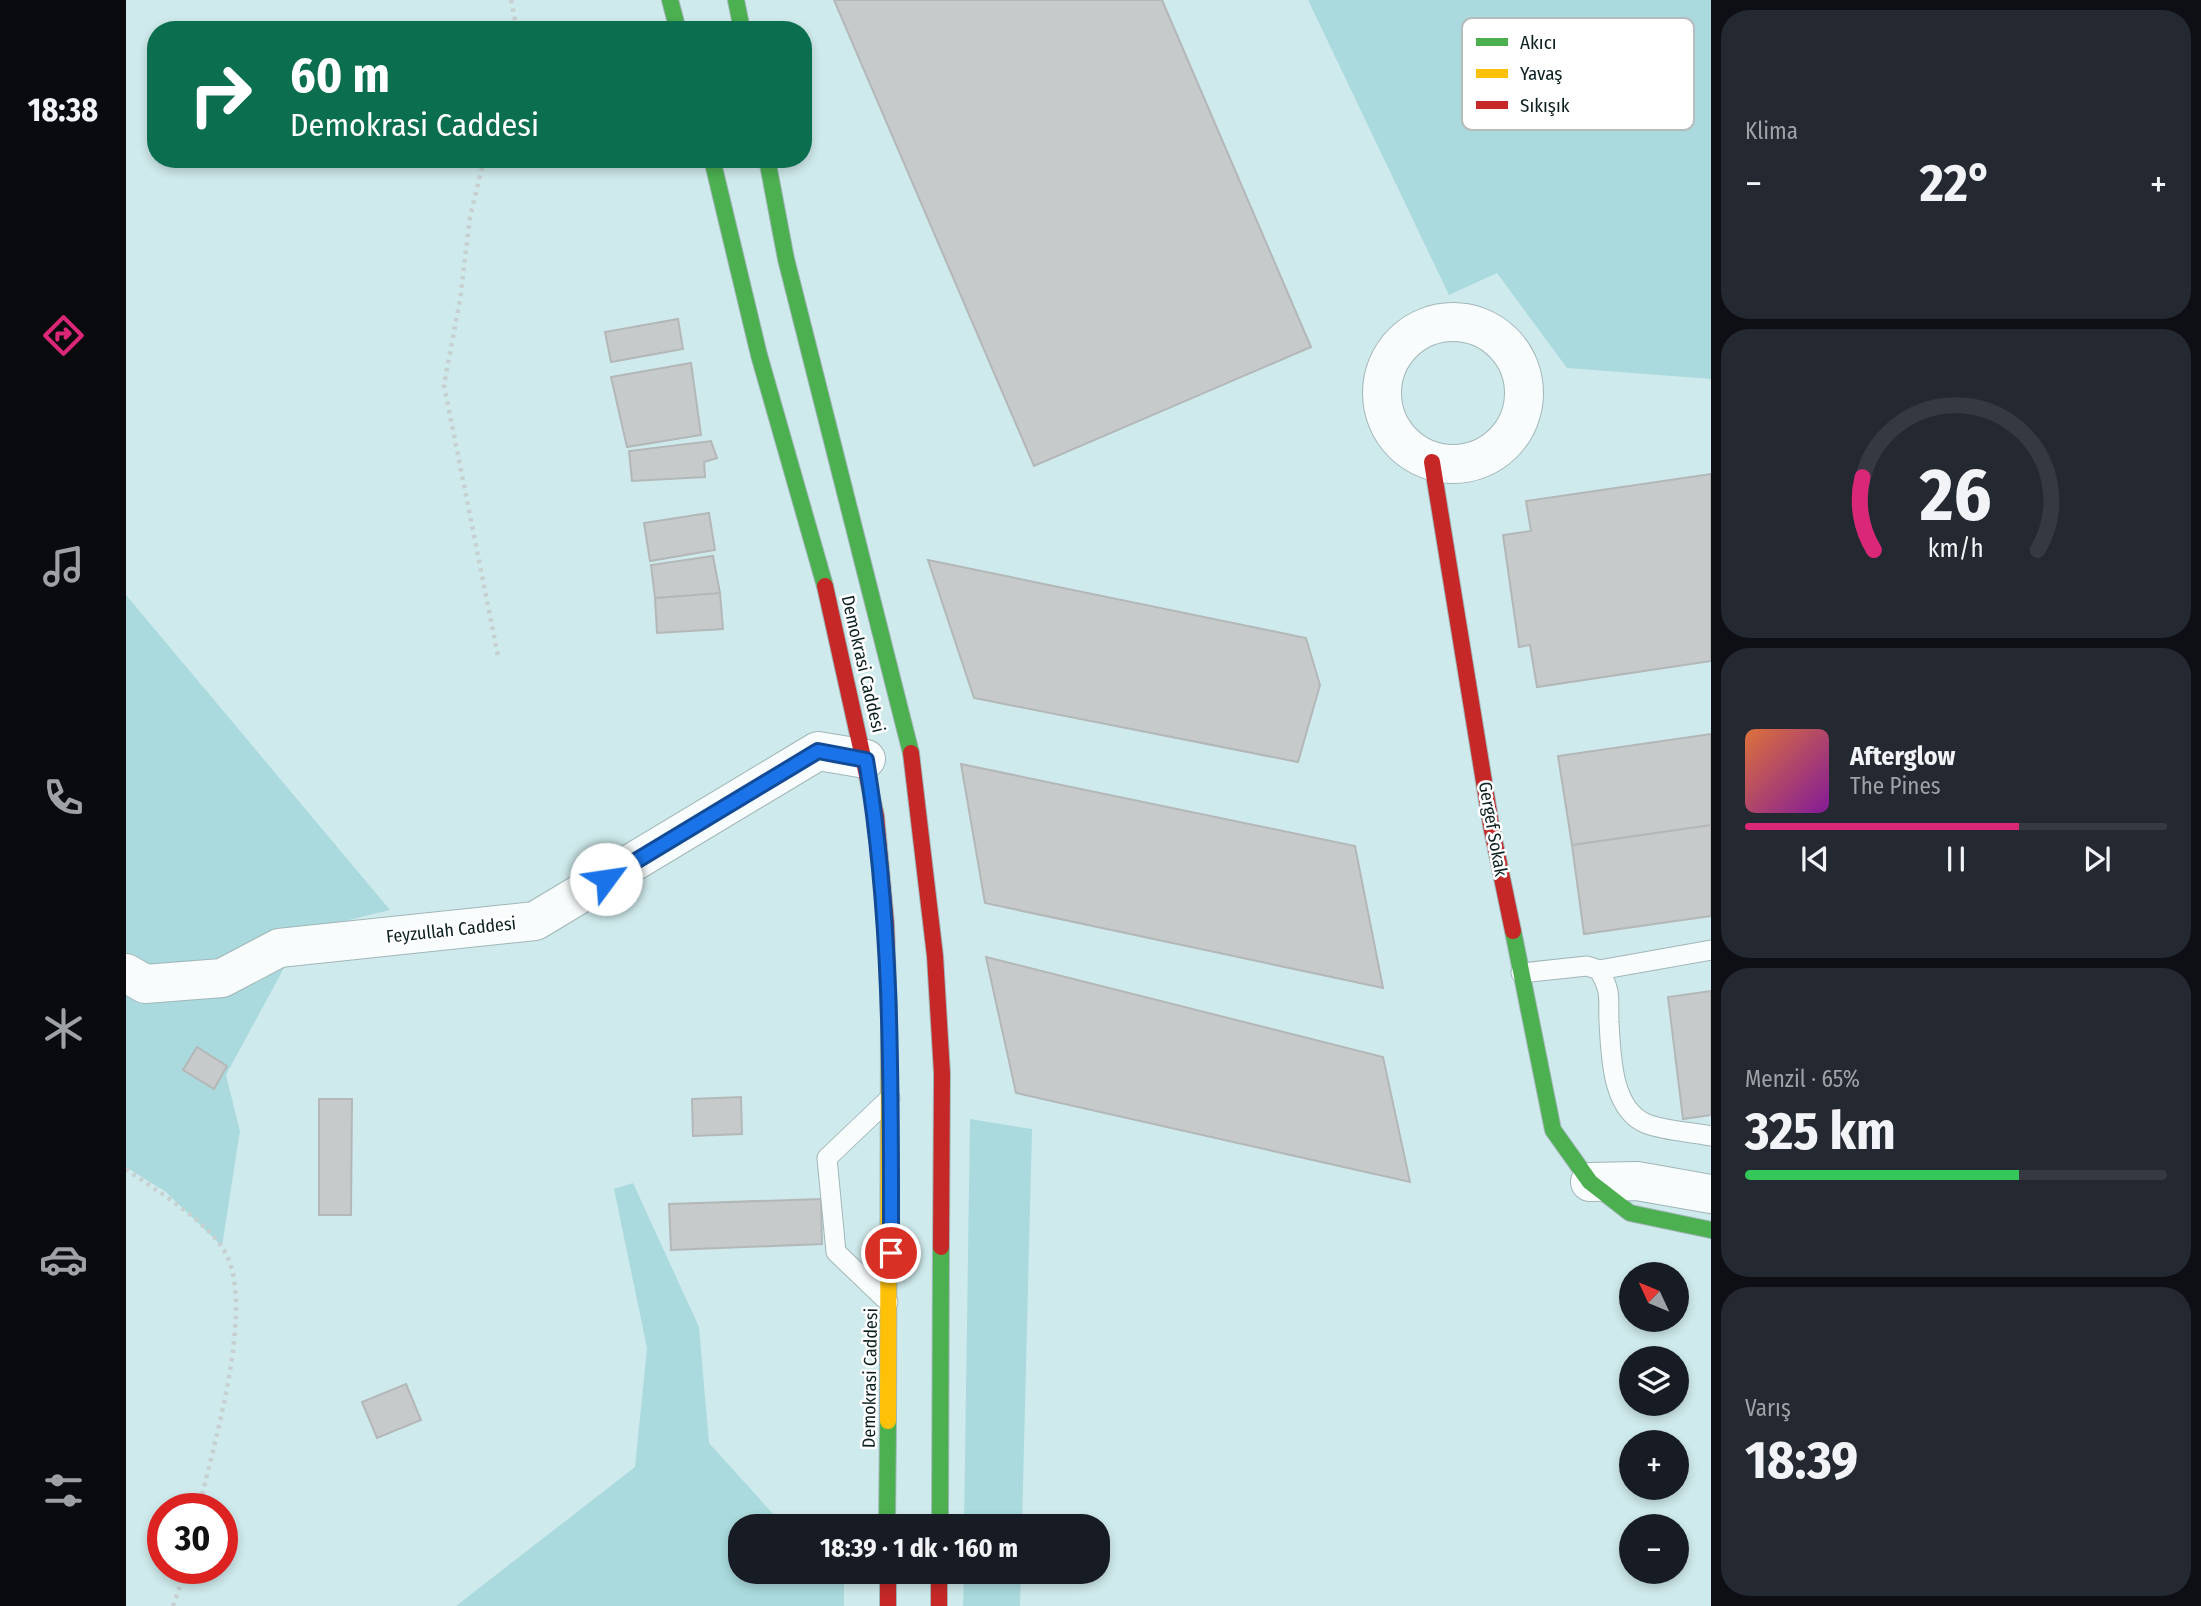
<!DOCTYPE html>
<html lang="tr">
<head>
<meta charset="utf-8">
<style>
  :root { --surface:#171b24; --page:#242831; --text:#f1f3f6; --muted:#9ea1a6; --line:#363941; --accent:#db2777 }
  body { margin:0; font-family:"Fira Sans Condensed",sans-serif; background:var(--page); color:var(--text); height:100vh; display:flex; flex-direction:column; font-size:26px; white-space:nowrap }
  * { box-sizing:border-box; margin:0 }
  p { font-size:23px; color:var(--muted) }
  .icon { flex:none; width:38px; height:38px; fill:none; stroke:currentColor; stroke-width:2; stroke-linecap:round; stroke-linejoin:round }
  .map { position:relative; flex:1; overflow:hidden }
  .side { display:flex; flex-direction:column; gap:10px; padding:10px; background:#0d0f14; width:490px }
  .side>* { flex:none }
  .hud { position:absolute; left:21px; top:21px; width:665px; height:147px; border-radius:28px; box-shadow:0 4px 10px #0003; background:#0b6e4f; color:#fff; overflow:hidden }
  .needle { width:46px; rotate:314deg }
  .buttons { position:absolute; left:1493px; top:1262px; display:grid; gap:14px }
  .buttons a { display:grid; place-items:center; width:70px; height:70px; border-radius:50%; background:var(--surface); box-shadow:0 4px 10px #0003; font-size:35px }
  .speed { position:absolute; left:21px; top:1493px; display:flex; gap:14px; font-size:35px; font-weight:700; text-align:center }
  .speed>* { display:grid; place-content:center; width:91px; height:91px; border-radius:50%; background:var(--surface); box-shadow:0 4px 10px #0003; line-height:1 }
  .speed .limit { border:10px solid #d22; background:#fff; color:#111 }
  .pin { position:absolute; display:grid; place-items:center; width:60px; height:60px; color:#fff; margin:-30px; border:4px solid #fff; border-radius:50%; box-shadow:0 2px 7px #0007 }
  .me { position:absolute; width:77px; margin:-38px; rotate:59deg; stroke-linejoin:round; filter:drop-shadow(0 0 5px #0008) }
  .turn { display:flex; align-items:center; gap:24px; height:147px; padding:0 28px; font-size:32px }
  .turn .icon { width:91px; height:91px; stroke-width:2.5 }
  .turn b { display:block; font-size:49px; line-height:60px }
  .big { font-size:52px; font-weight:700; line-height:1.1 }
  .side .widget { flex:1; display:flex; flex-direction:column; justify-content:center; gap:10px; min-width:0; padding:0 24px; border-radius:28px; background:var(--page) }
  .side .dial { align-items:center; gap:0 }
  .dial svg { height:182px; overflow:visible; fill:none; stroke:var(--line); stroke-width:7; stroke-linecap:round; text-anchor:middle }
  .dial text { fill:var(--text); stroke:none }
  .song { display:flex; align-items:center; gap:21px }
  .cover { width:84px; height:84px; border-radius:10px; background:linear-gradient(135deg,hsl(20 70% 55%),hsl(290 70% 35%)) }
  .played { height:7px; border-radius:4px; background:linear-gradient(90deg,var(--accent) 65%,var(--line) 65%) }
  .keys { display:flex; justify-content:space-around; direction:ltr }
  .heat { display:flex; justify-content:space-between; align-items:center; font-size:38px; direction:ltr }
  .charge { height:10px; border-radius:5px; background:linear-gradient(90deg,#34c759 65%,var(--line) 0) }
  .trip { position:absolute; left:602px; top:1514px; width:382px; height:70px; border-radius:28px; background:var(--surface); box-shadow:0 4px 10px #0003; font-weight:700; line-height:70px; text-align:center }
  main { display:flex; flex:1; min-height:0 }
  .tab-bar { display:flex; flex-direction:column; width:126px; justify-content:space-around; align-items:center; background:#090b0e; color:var(--muted) }
  .tab-bar .icon { width:49px; height:49px }
  .tab-bar .selected { color:var(--accent) }
  .tab-bar b { font-size:32px; color:var(--text) }
  .map>svg:first-child { display:block }
</style>
</head>
<body>
<main>
<nav class="tab-bar">
<b>18:38</b>
<svg class="icon selected" aria-label="directions" viewBox="0 0 24 24"><path d="M12 3l9 9-9 9-9-9zM9 14v-3h6M13 9l2 2-2 2"/></svg>
<svg class="icon" aria-label="music" viewBox="0 0 24 24"><path d="M9 18V5l10-2v13"/><circle cx="6" cy="18" r="3"/><circle cx="16" cy="16" r="3"/></svg>
<svg class="icon" aria-label="phone" viewBox="0 0 24 24"><path d="M5 4h4l2 5-3 2q2 4 5 5l2-3 5 2v4C11 20 4 13 5 4z"/></svg>
<svg class="icon" aria-label="climate" viewBox="0 0 24 24"><path d="M12 3v18M4 7l16 10M4 17L20 7"/></svg>
<svg class="icon" aria-label="car" viewBox="0 0 24 24"><path d="M5 17H2v-5l4-1 3-4h7l3 4 3 1v5h-3M9 17h6M6 11h13"/><circle cx="7" cy="17" r="2"/><circle cx="17" cy="17" r="2"/></svg>
<svg class="icon" aria-label="filters" viewBox="0 0 24 24"><path d="M4 7h16M4 17h16"/><circle cx="9" cy="7" r="2"/><circle cx="15" cy="17" r="2"/></svg>
</nav>
<div class="map">
<svg width="1585" height="1606" viewBox="0 0 1585 1606">
  <rect width="100%" height="100%" fill="#cfeaec"/>
  <path fill="#aadadd" d="M1182,0h403v379l-144,-11 -70,-95 -48,22z
    M0,595l264,315 -86,21 -78,144 14,56 -18,115 -56,-54 -40,-25z
    M844,1119l62,10 -10,397h-58z
    M507,1183l66,144 10,116 75,83h-44v46h104v34h-388l179,-139 12,-119 -33,-159z
    M838,1572h57l-1,34h-57z"/>
  <path fill="#c6caca" stroke="#b4b7b8" stroke-width="2" d="M708,0h328l149,347 -277,119z
    M552,319l5,30 -72,13 -6,-30z
    M565,363l10,72 -74,12 -16,-70z
    M585,441l6,17 -13,4 1,15 -73,4 -3,-30z
    M1585,474v187l-174,26 -7,-42 -11,2 -16,-112 28,-4 -5,-30z
    M583,513l6,37 -65,11 -6,-38z
    M587,556l7,37 -65,5 -4,-33z
    M802,560l378,78 14,47 -22,77 -324,-64z
    M594,593l3,36 -66,4 -2,-35z
    M1585,734v91l-139,20 -14,-89z
    M835,764l394,82 28,142 -398,-85z
    M1585,825v91l-127,18 -12,-89z
    M860,957l397,100 27,125 -394,-89z
    M1585,991v124l-28,4 -15,-122z
    M71,1047l30,19 -13,23 -31,-19z
    M615,1097l1,37 -49,2 -1,-37z
    M193,1099h33l-1,116h-32z
    M695,1199l1,45 -151,6 -2,-46z
    M280,1384l15,36 -44,18 -15,-36z"/>
  <g fill="none" stroke-linecap="round" stroke-linejoin="round">
    <defs>
      <path id="lane" d="M1473,970l112,-20
        M1395,973l66,-7 12,4c13,23 9,27 10,52 2,32 2,88 38,102 19,7 44,8 64,12
        M762,1302l-52,-50 -9,-94 63,-60"/>
      <path id="street" d="M1256 393a71 71 0 1 1 142 0a71 71 0 1 1-142 0Z
        M0,973l19,11 77,-6 57,-30 256,-27 283,-170 48,8
        M1464,1182l47,-1 74,13"/>
      <path id="fast" d="M544,0l8,30
        M610,0l6,30
        M586,159l47,196 66,231
        M641,159l19,100 125,494
        M1387,931l40,199 37,52 40,31 81,17
        M761,1526l1,-105
        M814,1526l1,-279"/>
      <path id="slow" d="M762,1421l1,-403"/>
      <path id="jam" d="M1306,462l59,363 22,106
        M699,586l51,230 10,108 3,94
        M785,753l24,203 7,117 -1,174
        M762,1572v34
        M813,1572v34"/>
    </defs>
    <use href="#lane" stroke="#a1b6b8" stroke-width="21"/>
    <use href="#street" stroke="#a1b6b8" stroke-width="40"/>
    <use href="#fast" stroke="#a1b6b8" stroke-width="18"/>
    <use href="#slow" stroke="#a1b6b8" stroke-width="18"/>
    <use href="#jam" stroke="#a1b6b8" stroke-width="18"/>
    <path stroke="#c7d0d0" stroke-width="4.5" stroke-dasharray="3.5 5" stroke-linecap="butt" d="M385,0l6,30
      M358,159l-14,58 -10,83 -16,85 54,271
      M0,1169c30,22 85,53 101,87 27,56 -14,191 -28,252
      M47,1606l13,-38"/>
    <use href="#lane" stroke="#f8fcfc" stroke-width="19"/>
    <use href="#street" stroke="#f8fcfc" stroke-width="38"/>
    <use href="#fast" stroke="#4caf50" stroke-width="16"/>
    <use href="#slow" stroke="#ffc107" stroke-width="16"/>
    <use href="#jam" stroke="#c62828" stroke-width="16"/>
  </g>
  <g fill="none" stroke-linecap="round" stroke-linejoin="round">
    <defs>
      <path id="route" d="M480,879l212,-128 48,9c27,162 25,328 25,493"/>
    </defs>
    <use href="#route" stroke="#114b97" stroke-width="18"/>
    <use href="#route" stroke="#1a73e8" stroke-width="12"/>
  </g>
  <g text-anchor="middle" stroke-width="5" stroke-linejoin="round" paint-order="stroke">
    <g font-size="18" fill="#0c2022" stroke="#fff">
      <text transform="translate(737 664) rotate(77)" y="6">Demokrasi Caddesi</text>
      <text transform="translate(1367 829) rotate(80)" y="6">Gergef Sokak</text>
      <text transform="translate(325 930) rotate(-6)" y="6">Feyzullah Caddesi</text>
      <text transform="translate(744 1378) rotate(-89)" y="6">Demokrasi Caddesi</text>
    </g>
  </g>
  <rect x="1336" y="18" width="232" height="112" rx="10" fill="#fff" stroke="#b6bcbd" stroke-width="2"/>
  <rect x="1350" y="38" width="32" height="8" fill="#4caf50"/>
  <rect x="1350" y="69" width="32" height="9" fill="#ffc107"/>
  <rect x="1350" y="101" width="32" height="8" fill="#c62828"/>
  <g font-size="19" fill="#0c2022">
    <text x="1394" y="49">Akıcı</text>
    <text x="1394" y="80">Yavaş</text>
    <text x="1394" y="112">Sıkışık</text>
  </g>
</svg>
<div class="buttons">
<a><svg class="needle" viewBox="-14 -14 28 28"><path d="M0-13l5 13h-10z" fill="#e53935"/><path d="M0 13l5-13h-10z" fill="#9ea1a6"/></svg></a>
<a><svg class="icon" aria-label="layers" viewBox="0 0 24 24"><path d="M12 4l9 5-9 5-9-5zM3 14l9 5 9-5"/></svg></a>
<a>+</a>
<a>−</a>
</div>
<div class="speed"><div class="limit">30</div></div>
<div class="pin" style="left:765px;top:1253px;background:#d93025"><svg class="icon" aria-label="arrive" viewBox="0 0 24 24"><path d="M6 21V4h12l-3 4 3 4H6"/></svg></div>
<svg class="me" style="left:480px;top:879px" viewBox="-20 -20 40 40"><circle r="19" fill="#fff"/><path d="M0-13L10 11 0 6-10 11z" fill="#1a73e8"/></svg>
<div class="trip">18:39 · 1 dk · 160 m</div>
<div class="hud">
<div class="turn"><svg class="icon" aria-label="right" viewBox="0 0 24 24"><path d="M7 20v-9h11M14 6l5 5-5 5"/></svg><div><b>60 m</b>Demokrasi Caddesi</div></div>
</div>
</div>
<section class="side">
<div class="widget"><p>Klima</p>
<div class="heat"><a>−</a><b class="big">22°</b><a>+</a></div>
</div>
<div class="widget dial"><svg viewBox="0 0 100 80">
<path d="M14 69A42 42 0 1 1 86 69"/>
<path d="M14 69A42 42 0 0 1 9 37" stroke="#db2777"/>
<text x="50" y="56" font-size="32" font-weight="700">26</text>
<text x="50" y="72" font-size="11">km/h</text>
</svg></div>
<div class="widget">
<div class="song"><i class="cover"></i><div><b>Afterglow</b><p>The Pines</p></div></div>
<div class="played"></div>
<div class="keys"><svg class="icon" aria-label="previous" viewBox="0 0 24 24"><path d="M18 5L8 12l10 7zM5 5v14"/></svg><svg class="icon" aria-label="pause" viewBox="0 0 24 24"><path d="M8 5v14M16 5v14"/></svg><svg class="icon" aria-label="next" viewBox="0 0 24 24"><path d="M6 5l10 7-10 7zM19 5v14"/></svg></div>
</div>
<div class="widget"><p>Menzil · 65%</p><b class="big">325 km</b><div class="charge"></div></div>
<div class="widget"><p>Varış</p><b class="big">18:39</b></div>
</section>
</main>
</body>
</html>
